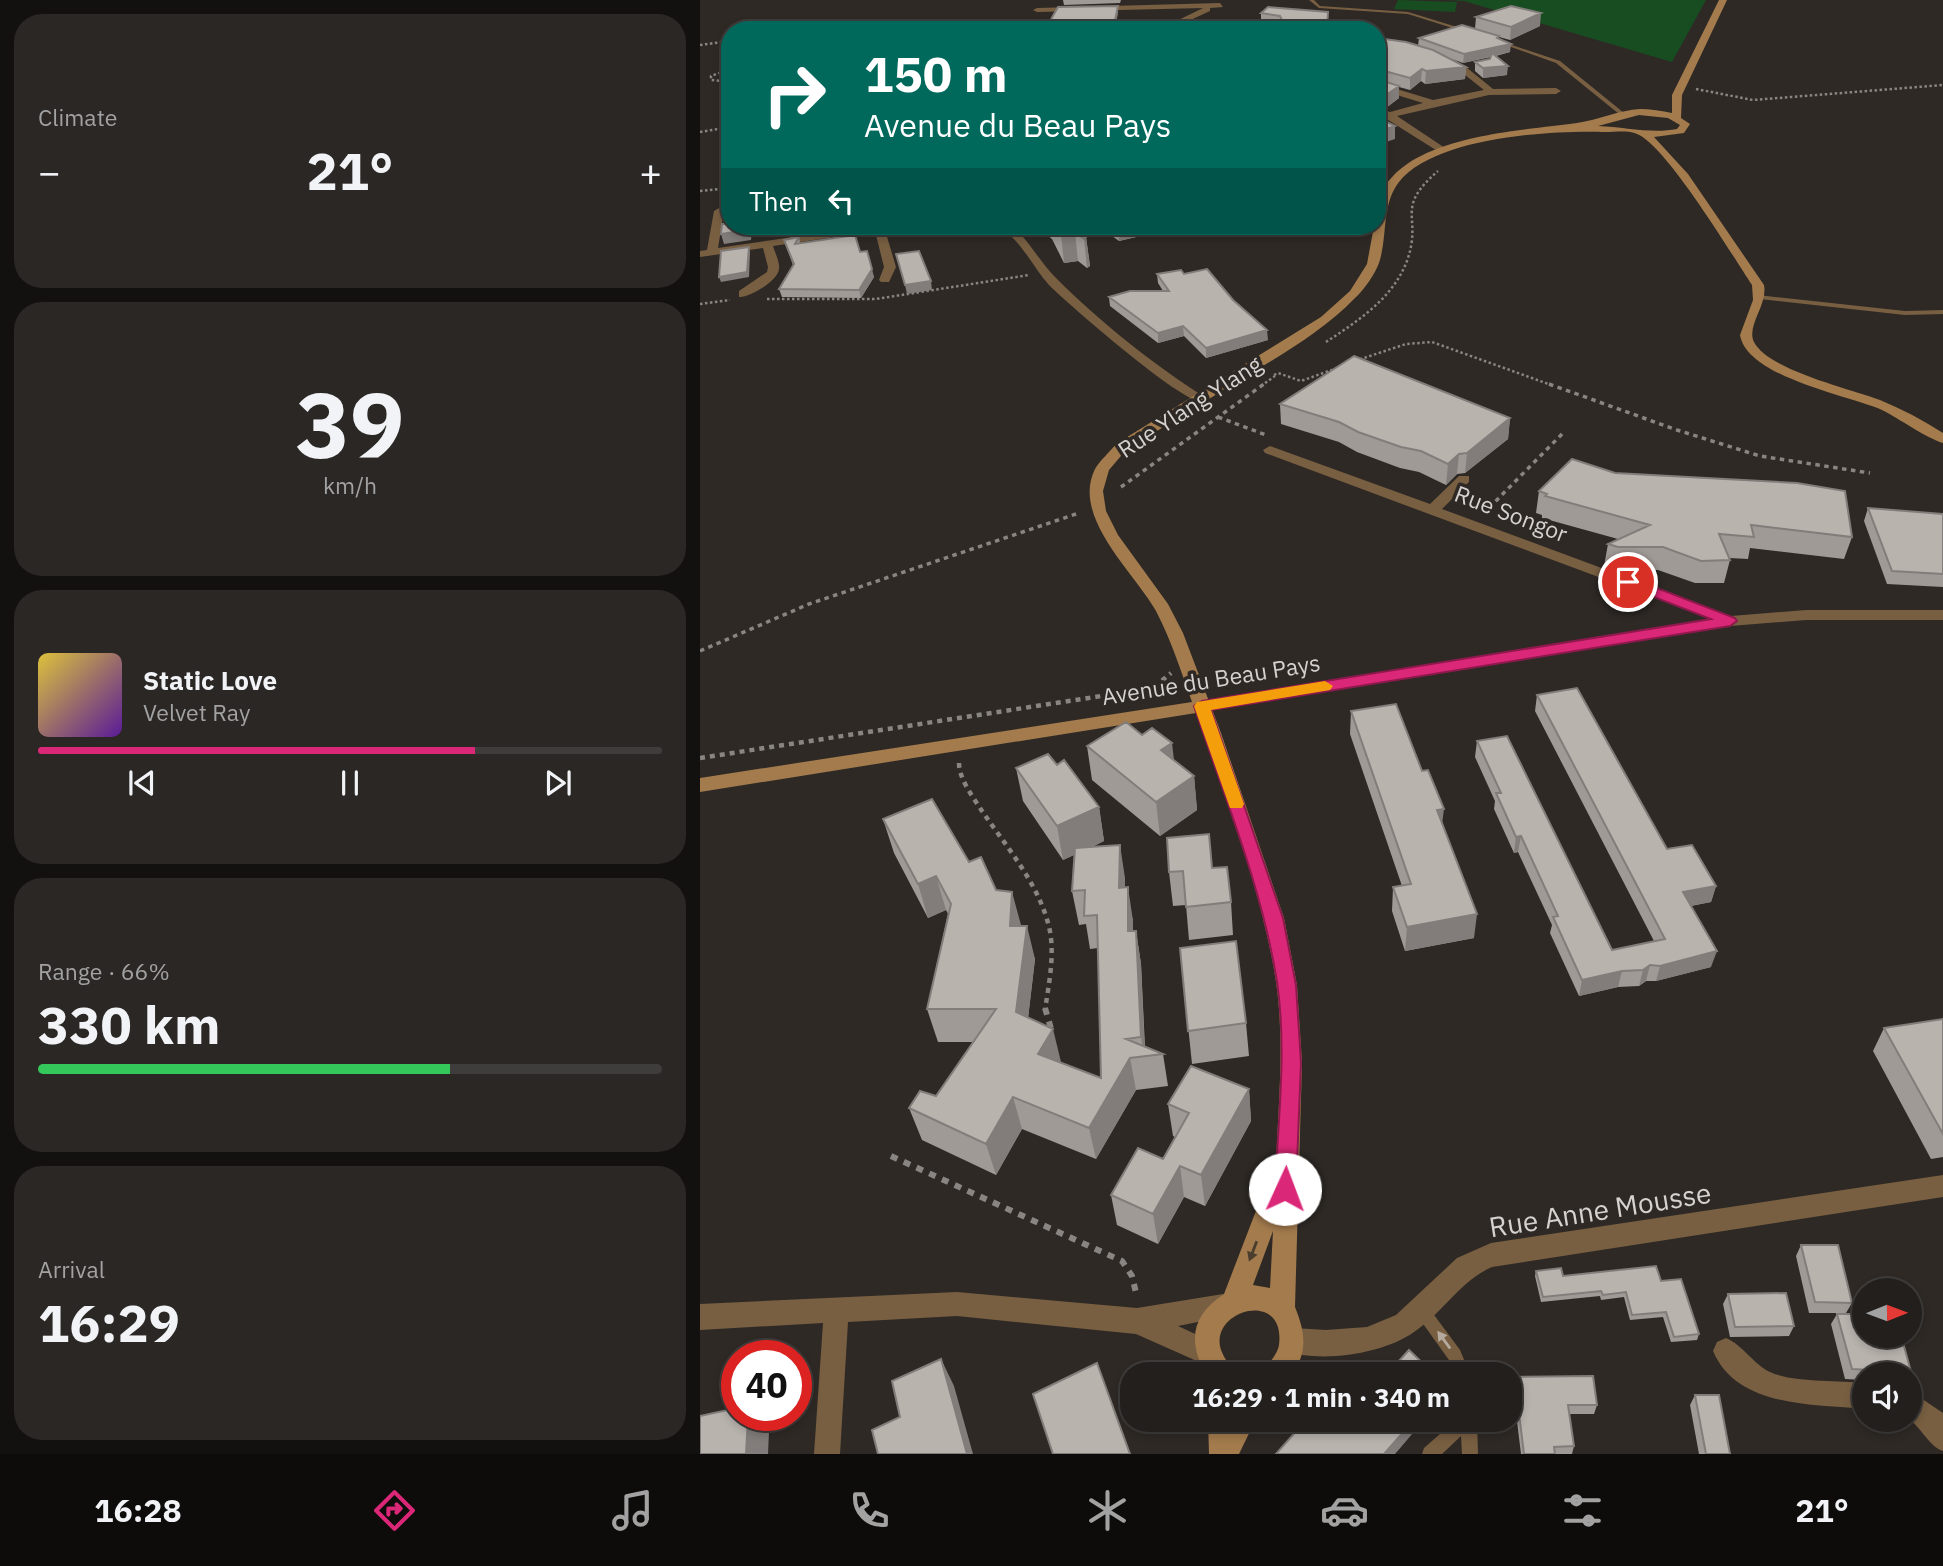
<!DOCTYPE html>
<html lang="en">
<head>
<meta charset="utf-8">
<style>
  :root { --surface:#221f1c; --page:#2a2725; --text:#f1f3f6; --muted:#a2a2a3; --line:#3f3d3b; --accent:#db2777 }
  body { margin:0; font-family:"IBM Plex Sans",sans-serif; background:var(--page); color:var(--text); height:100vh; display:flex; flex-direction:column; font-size:26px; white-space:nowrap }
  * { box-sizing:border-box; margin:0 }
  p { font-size:23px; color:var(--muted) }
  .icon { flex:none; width:38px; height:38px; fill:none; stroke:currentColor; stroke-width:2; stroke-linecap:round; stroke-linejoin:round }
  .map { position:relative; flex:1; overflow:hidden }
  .details { display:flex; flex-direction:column; gap:14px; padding:14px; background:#13110f; width:700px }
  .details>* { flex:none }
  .top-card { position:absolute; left:21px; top:21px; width:665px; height:214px; border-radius:28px; box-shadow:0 4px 10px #0003,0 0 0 2px var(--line); background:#00695c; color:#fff; overflow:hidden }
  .needle { width:46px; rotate:89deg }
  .fabs { position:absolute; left:1152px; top:1278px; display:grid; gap:14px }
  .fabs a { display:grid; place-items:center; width:70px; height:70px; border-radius:50%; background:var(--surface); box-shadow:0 4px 10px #0003,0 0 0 2px var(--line); font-size:35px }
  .speed { position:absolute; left:21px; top:1340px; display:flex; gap:14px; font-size:35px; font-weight:700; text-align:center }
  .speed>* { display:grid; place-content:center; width:91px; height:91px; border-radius:50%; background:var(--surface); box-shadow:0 4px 10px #0003,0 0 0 2px var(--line); line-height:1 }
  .speed .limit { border:10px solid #d22; background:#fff; color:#111 }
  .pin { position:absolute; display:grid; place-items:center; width:60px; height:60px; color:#fff; margin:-30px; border:4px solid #fff; border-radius:50%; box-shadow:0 2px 7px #0007 }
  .me { position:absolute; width:77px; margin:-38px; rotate:2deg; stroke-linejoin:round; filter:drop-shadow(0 0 5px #0008) }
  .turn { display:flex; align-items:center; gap:24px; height:147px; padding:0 28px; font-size:32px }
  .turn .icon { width:91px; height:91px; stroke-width:2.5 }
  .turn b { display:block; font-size:49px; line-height:60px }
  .then { display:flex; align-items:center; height:66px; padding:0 28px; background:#0003; gap:14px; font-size:26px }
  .big { font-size:52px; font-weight:700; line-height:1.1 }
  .details .tile { flex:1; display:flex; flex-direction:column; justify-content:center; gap:10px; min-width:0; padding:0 24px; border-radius:28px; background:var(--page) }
  .details .dial { align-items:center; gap:0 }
  .dial b { font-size:91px; line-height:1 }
  .song { display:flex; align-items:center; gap:21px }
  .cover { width:84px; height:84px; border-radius:10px; background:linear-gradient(135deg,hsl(50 70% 55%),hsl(270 70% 35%)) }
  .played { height:7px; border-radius:4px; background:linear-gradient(90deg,var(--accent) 70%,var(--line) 70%) }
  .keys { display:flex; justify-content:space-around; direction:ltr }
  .heat { display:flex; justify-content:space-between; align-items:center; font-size:38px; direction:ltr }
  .charge { height:10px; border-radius:5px; background:linear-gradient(90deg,#34c759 66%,var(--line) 0) }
  .trip { position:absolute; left:420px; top:1362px; width:402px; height:70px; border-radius:28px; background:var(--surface); box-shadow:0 4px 10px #0003,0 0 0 2px var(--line); font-weight:700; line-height:70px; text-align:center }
  .tab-bar { display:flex; height:112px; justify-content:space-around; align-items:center; background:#0e0c0b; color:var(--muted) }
  .tab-bar .icon { width:49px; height:49px }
  .tab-bar .active { color:var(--accent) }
  .tab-bar b { font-size:32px; color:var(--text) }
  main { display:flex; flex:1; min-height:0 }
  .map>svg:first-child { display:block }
</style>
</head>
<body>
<main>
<section class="details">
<div class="tile"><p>Climate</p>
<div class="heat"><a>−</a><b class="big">21°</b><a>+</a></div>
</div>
<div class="tile dial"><b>39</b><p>km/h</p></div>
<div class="tile">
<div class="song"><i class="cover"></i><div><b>Static Love</b><p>Velvet Ray</p></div></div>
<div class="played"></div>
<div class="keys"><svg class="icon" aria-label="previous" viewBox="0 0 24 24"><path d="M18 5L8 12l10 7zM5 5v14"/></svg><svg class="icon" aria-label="pause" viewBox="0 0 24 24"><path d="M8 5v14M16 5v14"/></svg><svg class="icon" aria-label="next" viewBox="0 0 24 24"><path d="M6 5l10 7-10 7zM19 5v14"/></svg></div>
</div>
<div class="tile"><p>Range · 66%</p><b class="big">330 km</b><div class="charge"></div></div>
<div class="tile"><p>Arrival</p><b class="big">16:29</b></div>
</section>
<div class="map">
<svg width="1243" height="1454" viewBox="0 0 1243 1454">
  <rect width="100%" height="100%" fill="#2e2925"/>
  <path fill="#184d22" d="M698,0l59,2 -2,10 -61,-3z
    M746,0h260l-34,62 -208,-61z"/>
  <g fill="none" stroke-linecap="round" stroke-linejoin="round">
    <path stroke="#898582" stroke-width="2.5" stroke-dasharray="2.5 2.5" stroke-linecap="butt" d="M107,30h25
      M0,45l30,-4
      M30,69l-19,7v4l19,2
      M996,89l57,11 190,-15
      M0,132l30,-5
      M0,191l30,-3
      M67,299h109l153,-24
      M0,304l30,-4
      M626,342c32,-21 69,-45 82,-84 14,-43 -14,-49 30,-87
      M655,361l51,-17 26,-2 122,44
      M574,375l4,-2 23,8 36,-13
      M561,386l14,-10"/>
    <path stroke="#898582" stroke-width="3.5" stroke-dasharray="4.5 4.5" stroke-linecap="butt" d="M849,384l128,46 83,26 110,17
      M518,417l48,18
      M421,487l143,-103
      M783,514l81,-82
      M0,651l109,-47 270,-91"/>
    <path stroke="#898582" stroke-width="4.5" stroke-dasharray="5 5" stroke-linecap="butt" d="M0,758l453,-70 18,-15
      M259,763c0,16 14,34 23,48 24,35 55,71 66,112 8,27 1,60 -3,87"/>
    <path stroke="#898582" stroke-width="6" stroke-dasharray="7 7" stroke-linecap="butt" d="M345,1008l7,24
      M191,1156l231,105 10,15 5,21"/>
    <path fill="#785f42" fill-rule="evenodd" d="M609,0h5l6,6 88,6 62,19 -5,1 -57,-18 -89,-6z
      M797,40l63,21 69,56 -5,1 -68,-55 -59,-21z
      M1057,295l148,16 38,-1v4l-38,1 -145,-16 -4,-2z
      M1030,618l3,1 2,2 -2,2 -531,87 -5,-4 5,-4z
      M721,1302l5,2 34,46 10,24h-16l-5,-14 -33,-46 -3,-5 3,-5z
      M757,1419h20l1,35h-16l-1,-18 -19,18h-20l2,-6z"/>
    <path fill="#785f42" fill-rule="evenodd" d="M520,3l3,4 -13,1v3l-41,19h-11l45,-22 -166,4 -4,-2 4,-2z
      M647,22l4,3 -4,5h-9z
      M532,23l44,4 4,3h-58z
      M744,59l22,8 27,22 63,-1 5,3 -5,3 -67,1 -92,21 51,34 -9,2 -62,-39v-6l13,5 33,-9 -46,-14v-6l56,17 51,-10 -24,-19 -19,-7 -1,-2z
      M19,208l5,3 -6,37 150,-22h26l-9,4 11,37 -7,15h-8l-2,-2 5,-13 -9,-36 -102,15c2,7 7,16 6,23 -1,12 -30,29 -40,28v-6l28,-19 1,-5 -5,-19 -63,9v-6l7,-1 7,-39z
      M302,226h11c17,16 28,38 45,54 41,41 96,85 145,116v6c-19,3 -135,-98 -154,-117 -10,-11 -17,-24 -26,-35 -6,-9 -15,-16 -21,-24z
      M570,446l160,58 29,-28h10v6l-27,27 289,107 75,-6h137v10h-137l-76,6 -465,-173 -2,-3z
      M1243,1175v22l-451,70c-32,14 -49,46 -78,65 -30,22 -96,32 -130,18l-4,-9 4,-9 9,-4 33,2 41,-3 29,-12 61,-57 34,-15z
      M257,1292l180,16 86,-14 9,3 4,9 -4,9 -54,11 39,18 4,9 -4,9 -9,4 -72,-32 -179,-18 -109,6 -8,132h-26l9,-131 -123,7v-26z
      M1026,1338c17,7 27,26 44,34 24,11 67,8 94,11v26c-50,-5 -127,-1 -151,-58l4,-9z
      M1209,1390l34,23v38c-14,-5 -20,-21 -34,-32z"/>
    <path fill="#a37b4d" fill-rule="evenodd" d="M1019,0h8l-45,95 -1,23 9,6 -6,9 -30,4 34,37 76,111c4,20 -18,41 -10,57 14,28 97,47 126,58 22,9 43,20 63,33v10c-17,-5 -43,-24 -61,-33 -35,-15 -135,-33 -142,-75l13,-35 -1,-15c-20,-30 -86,-140 -115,-151 -8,-4 -22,-2 -31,-2 -54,-2 -171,5 -207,50 -18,23 -11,54 -20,81 -4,11 -15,27 -24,35 -31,32 -69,54 -107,77 -41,25 -81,50 -122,75l-17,20 -6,21 3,20 12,24 50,69 15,29 38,100 63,185 13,67 5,78 -7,244c10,25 13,43 -2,67h-30c4,-10 14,-18 16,-29 7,-57 -71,-35 -58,5 3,8 9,16 13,24h-28c-19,-33 -14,-59 18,-80l45,-117 7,-9c2,-61 9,-125 0,-186 -13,-87 -50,-185 -80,-269l-496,79v-14l492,-76c-11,-31 -21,-62 -36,-91 -22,-39 -85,-94 -61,-142 5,-9 15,-17 21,-25l205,-127 29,-26 17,-27 7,-38h3c0,-9 -1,-19 2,-27 22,-64 142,-68 198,-76 21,-3 43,-13 63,-14 10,0 22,2 32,4v-18zM939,115l29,3 12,7 -3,4c-25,5 -52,-2 -79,-3zM573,1231l-3,57 -17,-3z
      M508,1419h48l-17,35h-30z"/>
  </g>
  <path fill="#9f9a96" d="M363,0h58l-1,3 -56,2z
    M628,12l-1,18h-90l24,-9v-8z
    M776,17l64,9 -30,14 -11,-3v2l11,13 -14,4 11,19 -24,3 -8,-7v-9l15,-3 1,-2 -28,6 -17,-6 20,10 -1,12 -40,5 -4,-3 -11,9 -11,-3v11l-13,10 -9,-3v-67l41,8 1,-8 56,-9z
    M336,226h43l7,11 4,29 -3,2 -9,-7 -14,2 -12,-24z
    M398,226h50l1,8 -30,7z
    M99,237l1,6 60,9 14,25 -13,21 -79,-1 -3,-8 14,-24 -9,-25z
    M457,274h27l49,26 35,40 -62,18 -22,-22 -26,7 -48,-37 -1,-9 54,-6 -5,-8z
    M580,404l230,14 -2,21 -43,34 -8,1 -11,11 -27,-13 -19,-4 -43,-16 -18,-10 -58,-18z
    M915,473l237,64 -8,22 -94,-11 -2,11 -19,-1 1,2 -6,23h-29l-37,-13h-44l-10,-4 4,-22 10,-5 -76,-21v-3l-6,-2 3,-22z
    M1168,508l75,6v73l-56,-3 -23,-63z
    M837,695l130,154 49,37 -5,16 -20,4 20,61 -55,14h-10l-7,5 -21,1 -39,9 -29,-63 2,-8 -34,-73 -4,1 -20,-44 1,-8 -20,-44 2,-16 135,209 42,-9 -119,-230z
    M651,711l91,112 32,115 -69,13 -13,-40 1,-24 9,-1 -52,-152z
    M387,746l87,14 20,16 3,34 -37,26 -68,-56z
    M357,765l42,42 5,34 -12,6 33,31v9l8,34v10h3l5,33 4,83 18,7 5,32 -32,4 -40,69 -74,-30 -26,46 -74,-35 -13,-32 27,-12 37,-54h-35l-11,-33 21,-95 -2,-4 -18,8 -34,-65 -11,-34 86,43 27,28 24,36 15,33 -7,59 33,44 -1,1 41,15 -3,-130 -8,1 -4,-25 -7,1 -7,-34 2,-36 -11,5 -40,-59 -7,-33z
    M512,868l19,34 2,33 -44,5 -3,-35 -13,1 -4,-34z
    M480,948l66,75 3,33 -57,8z
    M1243,1019v138l-12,2 -58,-108 11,-23z
    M549,1089l2,32 -46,85 -21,-9 -26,47 -41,-19 -6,-30 52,-36 12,-22 -2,-1 -5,-32z
    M1101,1245l51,58 -6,10h-37l-13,-57z
    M836,1271l27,5 98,5 38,53 -2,6 -26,2 -8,-25 -33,3 -6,-23 -23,3 -1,-4 -59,6 -6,-26z
    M1028,1294l66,32 -5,10 -59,1 -7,-33z
    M1137,1314l74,58 -2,2h-45v6l-19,-1 -14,-55z
    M810,1377l87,28 -3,9h-25l5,32 -2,8h-51l-5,-41h-6z
    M995,1395l35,59h-31l-9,-49z"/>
  <path fill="#827d7a" d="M418,6v7l-3,17h-2z
    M841,13l-1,13 -30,14 1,-13z
    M811,44l-1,8 -47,11 1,-9z
    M808,66l-1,9 -24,3v-10z
    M766,67l-1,12 -40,5 1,-13z
    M722,69l-1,12 -11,9v-12z
    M699,86v12l-13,10v-13z
    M695,126v13l-18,6v-13z
    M48,226h2l2,4 -1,10 -27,4 -3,-10z
    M79,226h31l-4,6 -24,4z
    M418,226h30l1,8 -30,7z
    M375,232l3,29 -14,2 -3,-29z
    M386,237l4,29 -3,2 -3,-29z
    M49,247l1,5 -1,25 -28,5 -2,-5z
    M172,269l2,8 -13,21 -2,-8z
    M231,281l1,9 -25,4 -2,-9z
    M483,326l1,10 -26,7v-10z
    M567,330l1,10 -62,18v-10z
    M810,418l-2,21 -43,34 2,-20z
    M759,454l-2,20 -11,11 2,-21z
    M472,743l4,34 -15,-27z
    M494,776l3,34 -37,26 -4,-34z
    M399,807l5,34 -41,19 -6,-34z
    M744,809l-3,23 -4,-22z
    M821,836l-3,16 -4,1 2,-16z
    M420,845l5,33v43l-6,-33z
    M236,876l10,34 -18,8 -10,-34z
    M1016,886l-5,16 -32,6 4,-16z
    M428,887l5,34v44l-5,-34z
    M312,892l9,33 -3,34 -8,-33z
    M777,914l-3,24 -69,13 2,-24z
    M327,926l8,33 -10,86 -9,-33z
    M436,931l5,33 4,92h-1l-3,-19z
    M1017,951l-6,16 -55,14 4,-15z
    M950,965l-4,16 -7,5 4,-16z
    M922,971l-4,16 -39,9 3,-16z
    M353,1029l8,33 -15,25 -8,-33z
    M430,1058l6,32 -40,69 -7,-31z
    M549,1089l2,32 -46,85 -4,-31z
    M313,1097l9,32 -26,46 -10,-31z
    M480,1166l4,31 -26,47 -5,-30z
    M241,1359l13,27 19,68h-6z
    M48,1416h9l12,16 -1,22h-22z
    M715,1419h10l-30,35h-11z"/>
  <path fill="#b9b3ae" stroke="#827d7a" stroke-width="2" d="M418,6l-5,24h-68l13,-23z
    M811,6l30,7 -30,14 -35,-10z
    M568,7l60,5 -1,18h-90l12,-9 33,-1 -2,-4 -19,-3z
    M762,25l37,11 -2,2 14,6 -47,10 -45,-16z
    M677,38l29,4 27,8 33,17 -40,4 -4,-2 -12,9 -33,-9z
    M792,53l16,13 -25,2 -8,-6 15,-3z
    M677,79l22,7 -13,9 -9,-2z
    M677,117l18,9 -18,6z
    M30,221v5h18v4l-27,4 1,-10h6z
    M356,226h23l7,11 -2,2 -9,-7 -14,2z
    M155,235l5,17 7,-1 5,18 -13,21 -80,-1 15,-25 -10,-24 15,-3 -4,7z
    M49,247l-2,25 -28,5 2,-26z
    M219,251l12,30 -26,4 -9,-31z
    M507,269l26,31 34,30 -61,18 -23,-22 -25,7 -49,-36 21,-6h39l-12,-17 24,-4 3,4z
    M654,356l156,62 -43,35 -8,1 -11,10 -27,-13 -20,-4 -43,-15 -19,-10 -59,-18z
    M872,459l43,14 182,10 48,8 7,46 -101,-12 3,12 -35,-3 11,26 -29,1 -38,-14h-45l-10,-3 42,-19 -105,-29 2,-2 -8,-3z
    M1168,508l75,6v60l-51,-3z
    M877,688l90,161 25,-4 24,41 -33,6 34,59 -57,15 -10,-1 -7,5 -21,1 -40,9 -29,-63 5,-1 -37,-80 -5,1 -20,-44h5l-24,-52 30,-5 105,214 53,-11 -128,-244z
    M696,704l26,67 6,-1 16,39 -7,1 40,104 -70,13 -14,-40 18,-3 -60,-173z
    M426,722l16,13 10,-7 20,15 -11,7 33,26 -38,26 -69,-56z
    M348,754l9,11 7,-5 35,47 -42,19 -41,-58z
    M232,799l37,63 12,-5 15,33 16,2 -2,34h17l-11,86 37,17 -15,25 63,24 -4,-163 -13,1 1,-26 -13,1 3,-43 45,-3 -1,43 9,-1v44h8l5,106 -15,2 37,15 -33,4 -41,70 -76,-31 -27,47 -77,-36 11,-17 16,5 60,-87h-69l24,-105 -15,-28 -18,8 -35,-65z
    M509,834l3,34 15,-1 4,35 -45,5 -3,-36 -14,1 -2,-34z
    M536,941l10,82 -58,8 -8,-83z
    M1243,1019v115l-59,-106z
    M491,1066l58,23 -48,86 -21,-9 -27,48 -42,-19 27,-47 25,11 26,-46 -21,-9z
    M1101,1245h37l14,58 -37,-1z
    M956,1266l5,15 20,-2 18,55 -25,3 -8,-25 -34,3 -6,-23 -23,3 -2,-4 -58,6 -7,-26 25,-3 2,8z
    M1086,1293l8,33 -59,1 -7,-33z
    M1137,1314h27v21h37l10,37 -59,-3z
    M709,1350l25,24h-47z
    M241,1359l26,95h-89l-6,-24 28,-13 -8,-36z
    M397,1363l33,91h-77l-20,-60z
    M893,1376l4,29h-29l6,41 -20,1 1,7h-31l-6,-49h-8v-28z
    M995,1395h24l11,59h-24z
    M37,1408v8h11l-2,38h-46v-38z
    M607,1419h108l-31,35h-108z"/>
  <defs><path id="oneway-solid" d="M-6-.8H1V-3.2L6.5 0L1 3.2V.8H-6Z" transform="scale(1.75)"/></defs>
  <use fill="#4b3e2f" href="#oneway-solid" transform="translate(553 1251) rotate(111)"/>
  <use fill="#b4aa9e" href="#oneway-solid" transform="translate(744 1340) rotate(-126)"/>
  <path fill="#db2777" stroke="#8e194d" stroke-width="2" d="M928,577l107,41 2,3 -7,5 -519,84 72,208 13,67 5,78 -5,126 -3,8 -8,2 -7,-2 -3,-8c3,-68 12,-140 2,-207 -15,-95 -53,-186 -83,-276l8,-5 509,-82 -88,-34v-6z"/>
  <path fill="#f59e0b" d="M625,681l8,5 -3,4 -119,20 33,94 -2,4h-12l-36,-102 3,-4z"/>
  <g text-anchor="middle" stroke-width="7" stroke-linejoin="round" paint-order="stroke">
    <g font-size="23" fill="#d5d2d0" stroke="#2e2925">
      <text transform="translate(490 407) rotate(-33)" y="8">Rue Ylang Ylang</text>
      <text transform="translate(811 514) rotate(21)" y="8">Rue Songor</text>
      <text transform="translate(511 680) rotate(-9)" y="8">Avenue du Beau Pays</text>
    </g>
    <g font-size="28" fill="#d5d2d0" stroke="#2e2925">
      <text transform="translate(900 1210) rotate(-9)" y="10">Rue Anne Mousse</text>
    </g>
  </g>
</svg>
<div class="fabs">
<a><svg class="needle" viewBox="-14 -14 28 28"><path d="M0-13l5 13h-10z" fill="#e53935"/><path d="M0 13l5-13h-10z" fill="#a2a2a3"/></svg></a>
<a><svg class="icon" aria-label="sound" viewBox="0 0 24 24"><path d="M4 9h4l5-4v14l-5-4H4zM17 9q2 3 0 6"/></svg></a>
</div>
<div class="speed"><div class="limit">40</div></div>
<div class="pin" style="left:928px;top:582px;background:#d93025"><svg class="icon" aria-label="arrive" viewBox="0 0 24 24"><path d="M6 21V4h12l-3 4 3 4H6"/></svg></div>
<svg class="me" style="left:585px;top:1189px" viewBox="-20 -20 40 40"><circle r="19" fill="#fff"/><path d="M0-13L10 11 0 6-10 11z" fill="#db2777"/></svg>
<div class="trip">16:29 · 1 min · 340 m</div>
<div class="top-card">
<div class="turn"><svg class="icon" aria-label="right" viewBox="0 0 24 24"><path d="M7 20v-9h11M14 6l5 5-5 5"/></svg><div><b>150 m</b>Avenue du Beau Pays</div></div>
<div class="then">Then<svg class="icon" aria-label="left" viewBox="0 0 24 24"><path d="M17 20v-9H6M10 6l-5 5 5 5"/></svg></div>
</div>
</div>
</main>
<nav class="tab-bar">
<b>16:28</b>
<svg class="icon active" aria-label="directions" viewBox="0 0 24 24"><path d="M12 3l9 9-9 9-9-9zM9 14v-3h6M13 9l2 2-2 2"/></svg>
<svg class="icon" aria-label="music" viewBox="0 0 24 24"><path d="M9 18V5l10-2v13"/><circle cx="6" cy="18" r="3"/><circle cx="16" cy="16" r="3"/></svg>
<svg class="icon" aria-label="phone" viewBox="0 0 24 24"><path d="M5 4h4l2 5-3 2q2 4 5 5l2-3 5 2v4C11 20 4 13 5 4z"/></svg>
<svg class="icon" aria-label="climate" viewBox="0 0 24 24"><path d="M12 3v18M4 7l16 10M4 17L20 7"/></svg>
<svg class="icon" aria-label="car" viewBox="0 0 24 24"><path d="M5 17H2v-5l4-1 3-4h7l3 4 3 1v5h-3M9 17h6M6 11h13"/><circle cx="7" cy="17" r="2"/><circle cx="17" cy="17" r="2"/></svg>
<svg class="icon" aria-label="filters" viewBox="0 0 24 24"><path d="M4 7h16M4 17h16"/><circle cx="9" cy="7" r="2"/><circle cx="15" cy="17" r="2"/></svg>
<b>21°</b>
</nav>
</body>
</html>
